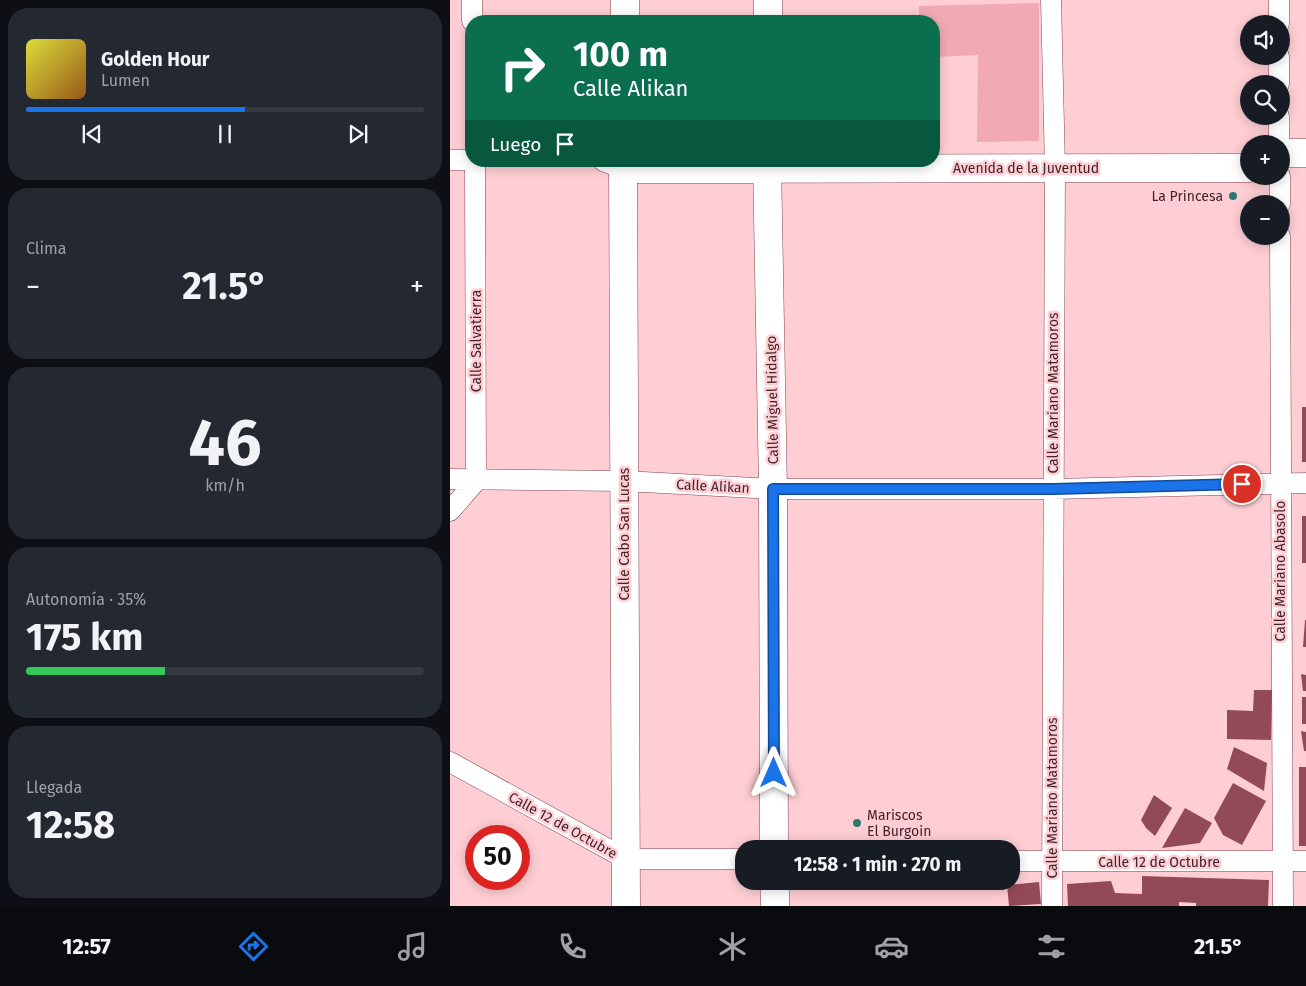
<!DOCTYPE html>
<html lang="es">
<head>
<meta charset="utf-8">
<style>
  :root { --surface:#171b24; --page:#242831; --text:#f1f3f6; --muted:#9ea1a6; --line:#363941; --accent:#1a73e8 }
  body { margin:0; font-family:"Fira Sans",sans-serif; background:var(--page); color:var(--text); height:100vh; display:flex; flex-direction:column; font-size:19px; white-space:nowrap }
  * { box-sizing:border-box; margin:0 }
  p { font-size:16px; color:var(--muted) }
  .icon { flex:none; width:28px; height:28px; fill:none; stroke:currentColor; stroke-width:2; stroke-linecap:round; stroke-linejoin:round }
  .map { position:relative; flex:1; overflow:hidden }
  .panel { display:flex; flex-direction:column; gap:8px; padding:8px; background:#0d0f14; width:450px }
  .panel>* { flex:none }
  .banner { position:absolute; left:15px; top:15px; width:475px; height:152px; border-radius:20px; box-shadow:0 2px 12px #0003; background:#0b6e4f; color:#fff; overflow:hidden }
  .fabs { position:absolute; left:790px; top:15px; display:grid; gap:10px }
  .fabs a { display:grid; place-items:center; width:50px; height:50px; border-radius:50%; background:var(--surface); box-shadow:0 2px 12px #0003; font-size:25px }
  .speed { position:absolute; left:15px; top:825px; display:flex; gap:10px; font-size:25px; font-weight:700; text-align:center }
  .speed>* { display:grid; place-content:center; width:65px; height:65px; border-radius:50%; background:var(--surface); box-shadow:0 2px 12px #0003; line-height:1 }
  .speed .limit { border:8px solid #d22; background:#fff; color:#111 }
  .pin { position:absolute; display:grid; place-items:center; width:42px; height:42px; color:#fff; margin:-21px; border:2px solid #fff; border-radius:50%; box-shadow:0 1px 5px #0007 }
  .me { position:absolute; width:55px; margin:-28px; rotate:0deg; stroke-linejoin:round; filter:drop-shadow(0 0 4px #0008) }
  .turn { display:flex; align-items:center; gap:18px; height:105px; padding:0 25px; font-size:22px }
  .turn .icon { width:65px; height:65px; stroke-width:2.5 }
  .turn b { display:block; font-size:35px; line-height:42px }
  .then { display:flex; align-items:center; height:48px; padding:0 25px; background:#0003; gap:10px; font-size:19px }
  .big { font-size:38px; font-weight:700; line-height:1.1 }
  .panel .tile { flex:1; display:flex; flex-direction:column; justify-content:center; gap:8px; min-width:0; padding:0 18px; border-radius:20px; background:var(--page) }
  .panel .dial { align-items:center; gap:0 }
  .dial b { font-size:65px; line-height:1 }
  .song { display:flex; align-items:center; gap:15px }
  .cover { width:60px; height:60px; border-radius:8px; background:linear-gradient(135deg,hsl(60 70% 55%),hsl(30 70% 35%)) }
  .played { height:5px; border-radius:2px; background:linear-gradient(90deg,var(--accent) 55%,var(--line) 55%) }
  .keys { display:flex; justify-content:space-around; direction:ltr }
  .heat { display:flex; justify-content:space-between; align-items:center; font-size:28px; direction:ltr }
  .charge { height:8px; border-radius:4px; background:linear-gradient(90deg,#34c759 35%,var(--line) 0) }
  .trip { position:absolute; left:285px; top:840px; width:285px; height:50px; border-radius:20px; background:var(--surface); box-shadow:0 2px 12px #0003; font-weight:700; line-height:50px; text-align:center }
  .dock { display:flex; height:80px; justify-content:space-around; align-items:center; background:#090b0e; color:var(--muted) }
  .dock .icon { width:35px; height:35px }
  .dock .on { color:var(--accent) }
  .dock b { font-size:22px; color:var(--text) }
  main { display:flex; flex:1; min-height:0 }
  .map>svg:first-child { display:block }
</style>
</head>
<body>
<main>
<section class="panel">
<div class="tile">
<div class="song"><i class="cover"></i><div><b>Golden Hour</b><p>Lumen</p></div></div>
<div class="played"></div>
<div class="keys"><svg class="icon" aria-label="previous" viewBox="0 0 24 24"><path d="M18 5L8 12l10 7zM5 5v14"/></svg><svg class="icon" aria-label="pause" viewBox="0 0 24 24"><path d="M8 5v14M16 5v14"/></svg><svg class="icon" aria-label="next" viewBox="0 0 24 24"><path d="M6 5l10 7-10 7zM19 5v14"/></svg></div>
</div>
<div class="tile"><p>Clima</p>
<div class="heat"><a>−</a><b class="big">21.5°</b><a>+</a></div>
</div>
<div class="tile dial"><b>46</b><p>km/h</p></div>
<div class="tile"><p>Autonomía · 35%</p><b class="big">175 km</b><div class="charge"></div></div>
<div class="tile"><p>Llegada</p><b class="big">12:58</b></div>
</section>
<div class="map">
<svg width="856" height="906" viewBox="0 0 856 906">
  <rect width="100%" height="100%" fill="#feced4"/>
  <path fill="#f1aab4" d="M589,3v138l-62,1 1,-87 -44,2v-36h-15v-15z"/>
  <path fill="#934a58" d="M852,407h4v55h-4z
    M852,516h4v47h-4z
    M855,620h1v27h-3z
    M851,674l5,1v16h-3z
    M804,690h18l-1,50 -44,-1v-29l26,1z
    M852,697h4v27h-4z
    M851,731l5,1v19h-2z
    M784,747l33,16 -3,28 -37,-22z
    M849,767h7v79h-7z
    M783,783l33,18 -24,44 -19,-10 -9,-17z
    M704,795l18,13 -17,28 -9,-8 -5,-8z
    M735,808l27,15 -12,20 -38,5z
    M692,876l127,4 -1,26h-72v-3l-17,-1v4h-111l-1,-22 44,-3 4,12 27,1z
    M589,882l2,22 -32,2 -2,-21z"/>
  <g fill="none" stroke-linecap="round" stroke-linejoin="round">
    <defs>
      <path id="street" d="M22,0v21
        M601,0l4,168 -3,738
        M829,0v24
        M829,56v28
        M829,116v28
        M0,160h21
        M153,161l20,8
        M830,204v-28
        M830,236l3,670
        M0,479l174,2 149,8h280l253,-6
        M0,511l26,-30 -1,-320
        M0,762l176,97h118
        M561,861h295"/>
      <path id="secondary" d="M175,21v-21
        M318,21v-21
        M831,153h25
        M173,161l3,745
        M317,161l6,328 1,360
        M173,169l626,-1
        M325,881v25"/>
    </defs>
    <use href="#street" stroke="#84424f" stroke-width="21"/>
    <use href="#secondary" stroke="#84424f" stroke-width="29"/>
    <use href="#street" stroke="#fff" stroke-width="20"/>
    <use href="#secondary" stroke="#fff" stroke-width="28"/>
  </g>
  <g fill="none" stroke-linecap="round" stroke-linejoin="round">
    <defs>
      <path id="route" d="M324,773l-1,-284h280l189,-5"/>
    </defs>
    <use href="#route" stroke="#114b97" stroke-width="12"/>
    <use href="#route" stroke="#1a73e8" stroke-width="9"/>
  </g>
  <g fill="#2e7772" stroke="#feced4" stroke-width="2">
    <circle cx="783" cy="196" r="5"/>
    <circle cx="407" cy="823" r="5"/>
  </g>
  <g text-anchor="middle" stroke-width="5" stroke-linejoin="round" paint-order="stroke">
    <g font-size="14" fill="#412429" stroke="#feced4">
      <text x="576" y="173">Avenida de la Juventud</text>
      <text transform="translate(26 341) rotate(-90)" y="5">Calle Salvatierra</text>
      <text transform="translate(603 393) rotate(-90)" y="5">Calle Mariano Matamoros</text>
      <text transform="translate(322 400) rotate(-91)" y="5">Calle Miguel Hidalgo</text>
      <text transform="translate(263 486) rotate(3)" y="5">Calle Alikan</text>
      <text transform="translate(174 534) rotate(-90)" y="5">Calle Cabo San Lucas</text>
      <text transform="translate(830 571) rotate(-90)" y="5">Calle Mariano Abasolo</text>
      <text transform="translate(602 798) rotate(-90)" y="5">Calle Mariano Matamoros</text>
      <text transform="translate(113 825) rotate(29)" y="5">Calle 12 de Octubre</text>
      <text x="709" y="867">Calle 12 de Octubre</text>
    </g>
    <g font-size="14" fill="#412429" stroke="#feced4" text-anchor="end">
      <text x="773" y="201">La Princesa</text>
      <text x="417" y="820" text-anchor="start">Mariscos<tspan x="417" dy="16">El Burgoin</tspan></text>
    </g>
  </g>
</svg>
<div class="fabs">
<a><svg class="icon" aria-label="sound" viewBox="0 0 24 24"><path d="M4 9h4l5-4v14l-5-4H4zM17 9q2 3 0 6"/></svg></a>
<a><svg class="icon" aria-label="search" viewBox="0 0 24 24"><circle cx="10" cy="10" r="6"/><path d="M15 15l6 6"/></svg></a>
<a>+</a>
<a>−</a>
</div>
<div class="speed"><div class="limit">50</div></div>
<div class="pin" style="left:792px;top:484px;background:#d93025"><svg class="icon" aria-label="arrive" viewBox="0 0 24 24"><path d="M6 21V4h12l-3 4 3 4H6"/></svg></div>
<svg class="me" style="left:324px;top:773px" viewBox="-20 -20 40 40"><path d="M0-17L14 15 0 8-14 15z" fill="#1a73e8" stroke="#fff" stroke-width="4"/></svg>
<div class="trip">12:58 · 1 min · 270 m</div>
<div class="banner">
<div class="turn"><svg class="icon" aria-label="right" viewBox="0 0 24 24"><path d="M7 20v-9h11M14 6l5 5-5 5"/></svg><div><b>100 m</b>Calle Alikan</div></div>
<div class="then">Luego<svg class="icon" aria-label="arrive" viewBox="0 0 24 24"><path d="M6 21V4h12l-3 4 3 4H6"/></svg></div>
</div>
</div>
</main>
<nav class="dock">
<b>12:57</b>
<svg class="icon on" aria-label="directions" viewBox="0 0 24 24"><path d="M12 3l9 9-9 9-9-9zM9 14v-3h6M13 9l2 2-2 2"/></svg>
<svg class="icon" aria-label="music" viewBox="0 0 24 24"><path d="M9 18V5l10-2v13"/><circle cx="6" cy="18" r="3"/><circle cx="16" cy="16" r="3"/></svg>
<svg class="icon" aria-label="phone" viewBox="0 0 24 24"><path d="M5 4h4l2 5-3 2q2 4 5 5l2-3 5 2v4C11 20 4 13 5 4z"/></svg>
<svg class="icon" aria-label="climate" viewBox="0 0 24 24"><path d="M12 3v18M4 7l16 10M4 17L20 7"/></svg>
<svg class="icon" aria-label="car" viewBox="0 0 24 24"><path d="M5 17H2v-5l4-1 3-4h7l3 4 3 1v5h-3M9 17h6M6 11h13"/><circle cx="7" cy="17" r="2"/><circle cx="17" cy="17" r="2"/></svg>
<svg class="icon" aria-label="filters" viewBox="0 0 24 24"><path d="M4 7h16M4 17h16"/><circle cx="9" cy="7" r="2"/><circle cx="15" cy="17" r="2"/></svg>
<b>21.5°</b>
</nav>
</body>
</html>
